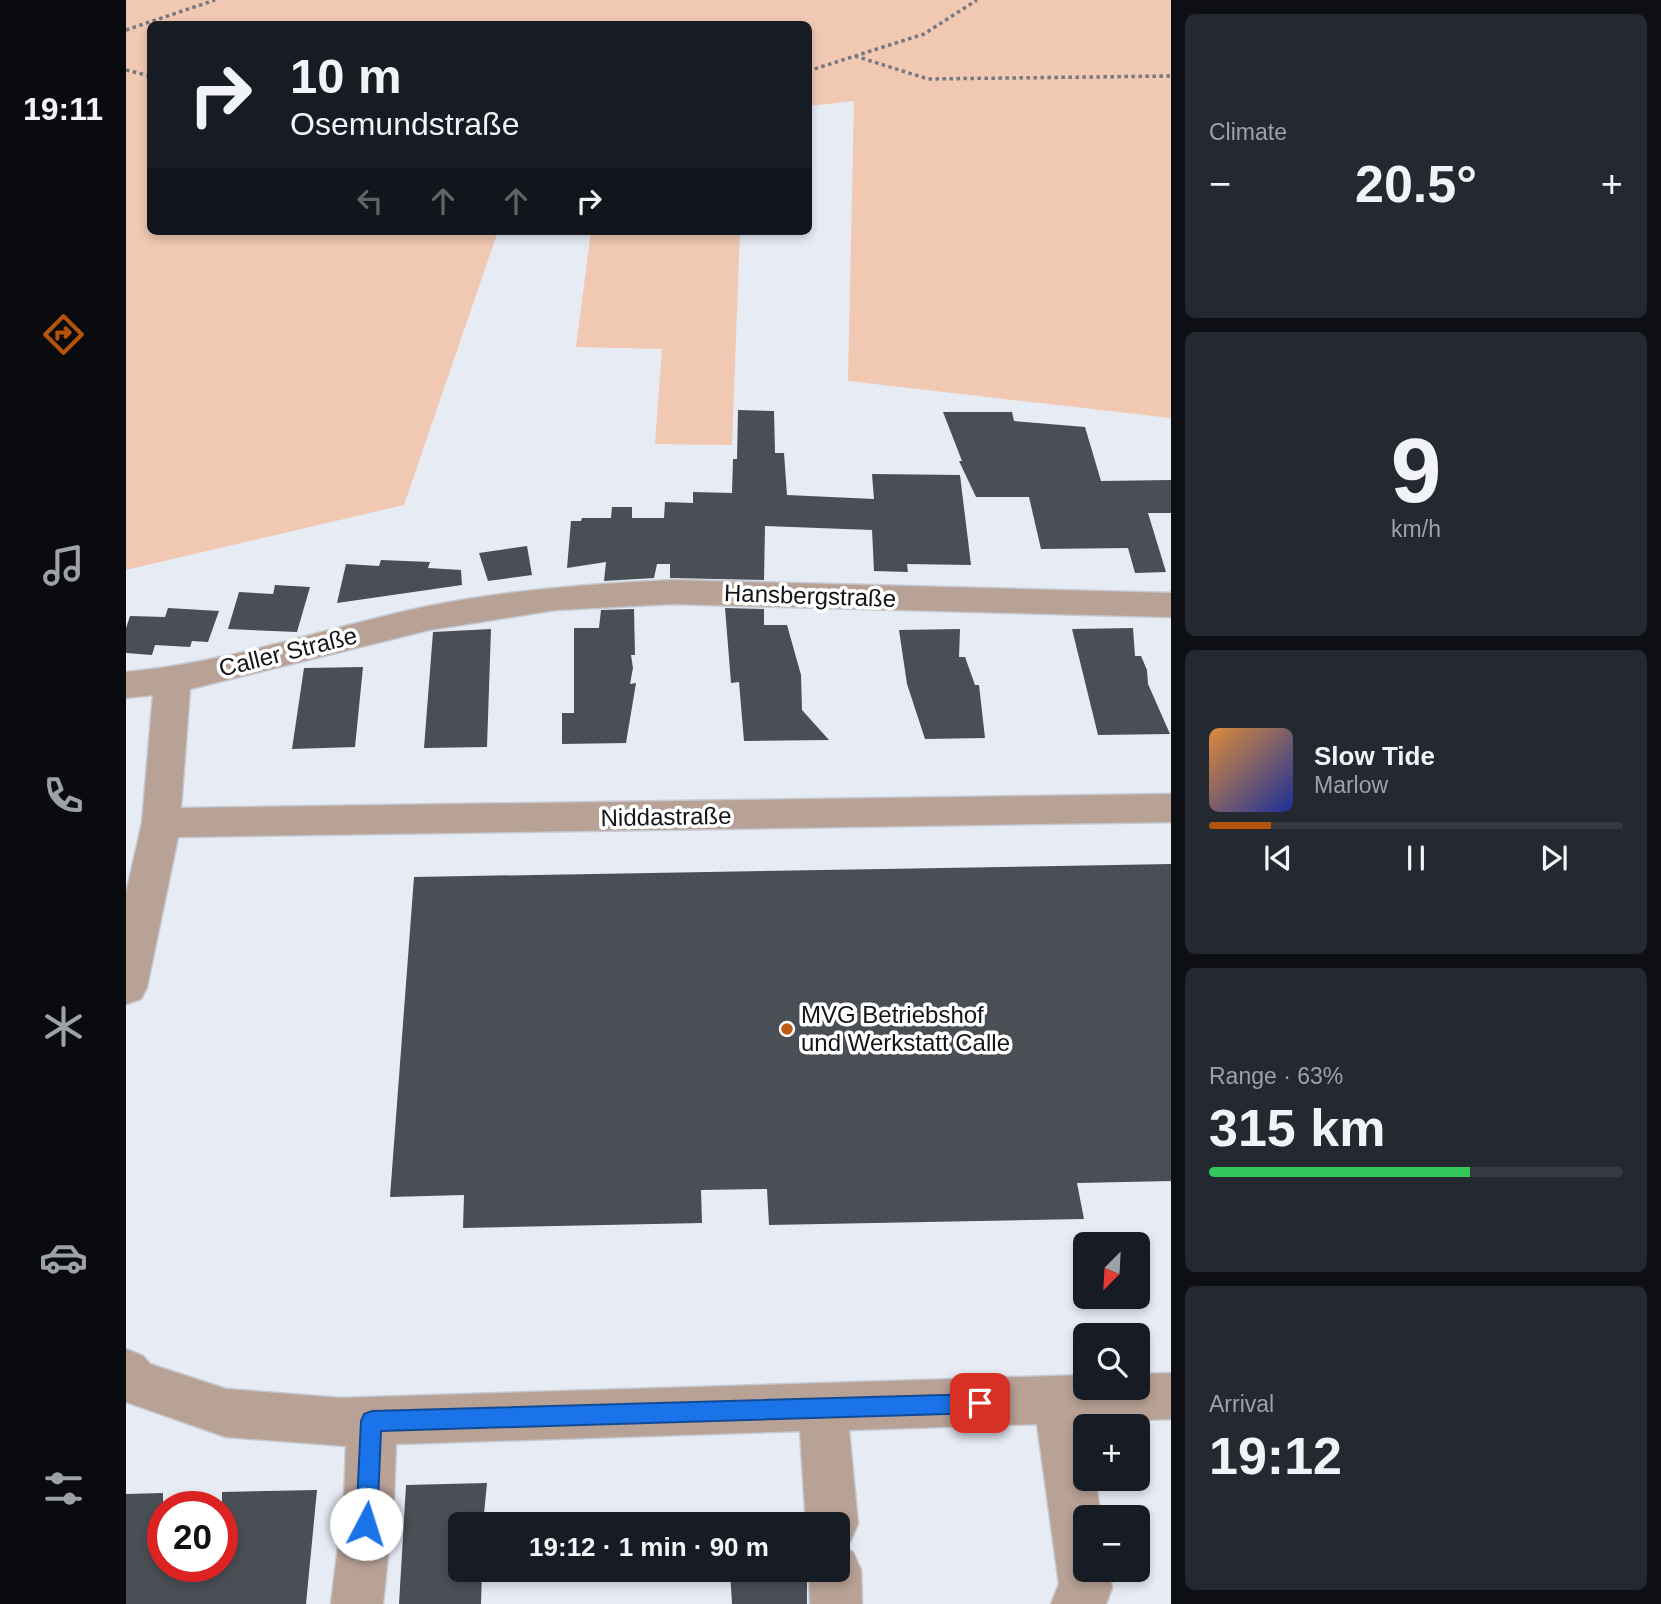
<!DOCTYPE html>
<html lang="en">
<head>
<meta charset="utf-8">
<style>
  :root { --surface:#171b24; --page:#242831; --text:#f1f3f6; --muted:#9ea1a6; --line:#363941; --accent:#b45309 }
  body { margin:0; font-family:Arial,sans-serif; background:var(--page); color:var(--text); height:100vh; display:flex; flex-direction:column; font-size:26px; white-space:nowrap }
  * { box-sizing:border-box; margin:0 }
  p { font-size:23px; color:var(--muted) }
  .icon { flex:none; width:38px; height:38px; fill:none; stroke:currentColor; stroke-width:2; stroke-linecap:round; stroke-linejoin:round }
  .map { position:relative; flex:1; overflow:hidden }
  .panel { display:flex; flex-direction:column; gap:14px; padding:14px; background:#0d0f14; width:490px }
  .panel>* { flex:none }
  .hud { position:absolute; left:21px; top:21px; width:665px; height:214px; border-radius:10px; box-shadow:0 4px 10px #0003; background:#171b24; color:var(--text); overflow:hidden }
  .needle { width:46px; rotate:204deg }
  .buttons { position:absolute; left:947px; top:1232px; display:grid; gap:14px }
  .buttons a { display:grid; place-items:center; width:77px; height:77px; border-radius:10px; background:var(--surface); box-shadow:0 4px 10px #0003; font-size:35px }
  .speed { position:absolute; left:21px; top:1491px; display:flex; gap:14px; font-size:35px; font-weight:700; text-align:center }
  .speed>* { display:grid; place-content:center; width:91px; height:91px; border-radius:50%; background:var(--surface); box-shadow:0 4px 10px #0003; line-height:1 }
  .speed .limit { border:10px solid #d22; background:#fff; color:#111 }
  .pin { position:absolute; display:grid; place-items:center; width:60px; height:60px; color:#fff; margin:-30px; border-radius:14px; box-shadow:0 4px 10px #0006 }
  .me { position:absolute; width:77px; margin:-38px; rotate:5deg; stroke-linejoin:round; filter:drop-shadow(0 0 5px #0008) }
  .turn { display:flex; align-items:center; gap:24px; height:147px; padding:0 28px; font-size:32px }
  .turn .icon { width:91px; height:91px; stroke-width:2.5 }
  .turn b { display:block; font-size:49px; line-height:60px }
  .lanes { display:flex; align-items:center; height:66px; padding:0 28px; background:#0003; justify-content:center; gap:35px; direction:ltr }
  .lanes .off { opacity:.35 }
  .big { font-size:52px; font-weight:700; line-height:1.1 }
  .panel .widget { flex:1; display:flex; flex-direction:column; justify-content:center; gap:10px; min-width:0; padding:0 24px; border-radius:10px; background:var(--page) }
  .panel .dial { align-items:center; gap:0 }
  .dial b { font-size:91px; line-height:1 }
  .song { display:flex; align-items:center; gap:21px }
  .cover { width:84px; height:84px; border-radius:10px; background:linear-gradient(135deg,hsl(30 70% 55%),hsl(230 70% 35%)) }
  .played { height:7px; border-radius:4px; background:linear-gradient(90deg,var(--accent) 15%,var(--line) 15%) }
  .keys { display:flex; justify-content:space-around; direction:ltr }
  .heat { display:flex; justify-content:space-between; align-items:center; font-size:38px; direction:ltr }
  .charge { height:10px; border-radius:5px; background:linear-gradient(90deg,#34c759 63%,var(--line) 0) }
  .trip { position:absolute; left:322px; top:1512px; width:402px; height:70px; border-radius:10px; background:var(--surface); box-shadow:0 4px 10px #0003; font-weight:700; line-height:70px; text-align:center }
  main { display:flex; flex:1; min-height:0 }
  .menu { display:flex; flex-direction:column; width:126px; justify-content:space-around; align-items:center; background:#090b0e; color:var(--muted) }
  .menu .icon { width:49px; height:49px }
  .menu .active { color:var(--accent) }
  .menu b { font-size:32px; color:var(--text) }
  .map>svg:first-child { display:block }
</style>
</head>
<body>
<main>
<nav class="menu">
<b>19:11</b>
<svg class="icon active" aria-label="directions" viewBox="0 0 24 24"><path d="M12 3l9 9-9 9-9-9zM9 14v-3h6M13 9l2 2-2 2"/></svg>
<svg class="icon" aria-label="music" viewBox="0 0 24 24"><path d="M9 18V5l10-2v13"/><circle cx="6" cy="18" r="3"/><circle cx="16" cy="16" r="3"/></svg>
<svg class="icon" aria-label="phone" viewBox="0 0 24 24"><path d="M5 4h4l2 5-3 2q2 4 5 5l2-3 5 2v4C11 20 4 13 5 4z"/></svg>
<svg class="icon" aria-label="climate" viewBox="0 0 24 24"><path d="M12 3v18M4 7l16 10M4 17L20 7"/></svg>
<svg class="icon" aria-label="car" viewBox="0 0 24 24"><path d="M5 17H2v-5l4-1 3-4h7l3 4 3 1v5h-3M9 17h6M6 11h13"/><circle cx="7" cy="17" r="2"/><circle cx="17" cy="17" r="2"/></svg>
<svg class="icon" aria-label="filters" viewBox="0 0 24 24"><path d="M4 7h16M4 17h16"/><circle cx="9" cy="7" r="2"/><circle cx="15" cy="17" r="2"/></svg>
</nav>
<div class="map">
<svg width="1045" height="1604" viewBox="0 0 1045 1604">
  <rect width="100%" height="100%" fill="#e7ebf4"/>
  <path fill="#f1c8b2" d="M0,0h1045v418l-323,-37 6,-280 -45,5 -1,-82h-658v207h348l-94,274 -278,65z
    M465,231h149l-8,214 -77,-1 7,-95 -86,-2z"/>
  <path fill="#4a4e55" d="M612,410l36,1 1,42h9l3,42 87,4 -2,-25 88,1 11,90 -64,-1 1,8 -34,-1 -2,-41 -107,-4 -1,54 -94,-2v-14h-13l-3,14 -50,3 2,-19 -39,6 4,-47h10l1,-3h29l1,-11h20v11h32l1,-16 28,1v-11l39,1 1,-34h4z
    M817,412h69l2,9 71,6 16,54 70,-1v33h-23l18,59 -31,1 -7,-25 -87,1 -12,-52h-53l-17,-36h3z
    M401,546l5,29 -44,6 -9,-28z
    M255,560l49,2 -2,6 33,2 1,15 -125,18 9,-39 33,2z
    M149,585l35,2 -13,45 -69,-3 11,-37 34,2z
    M42,608l51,3 -11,31 -16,-1 -2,6 -35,-2 -3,10 -26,-2v-25l4,-12 35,1z
    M599,608l39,1v16h23l14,50 1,35 27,30 -85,1 -5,-59 -8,1z
    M508,609l1,46h-4l2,13 -3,16 6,-1 -10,60 -64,1v-31h12v-85h25l2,-18z
    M1007,628l2,28h6l6,14 1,14 22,50 -72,1 -26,-106z
    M365,629l-4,118 -63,1 9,-116z
    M834,629l-1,28h6l10,28h4l6,53 -60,1 -18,-55 -8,-54z
    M237,667l-8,80 -63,2 12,-81z
    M1045,864v317l-94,2 7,36 -315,6 -2,-36 -66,1 1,33 -239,5 1,-33 -74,2 24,-320z
    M361,1483l-4,41h-23v46h22l-1,34h-82l7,-119z
    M191,1490l-11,114h-180v-110l37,-1v73h59v-74z
    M604,1570h77v34h-75z"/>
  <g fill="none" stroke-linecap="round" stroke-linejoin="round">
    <defs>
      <path id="minor" d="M547,580l498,13v24l-498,-13 -118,6 -126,20 -239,59 -9,119 990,-14v28l-993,15 -31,150 -6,12 -15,5v-111l16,-70 11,-128 -27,3v-26c103,-9 202,-45 303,-66 81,-16 162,-22 244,-26z
        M0,1349l17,7 7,8 76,25 115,9 744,-23v13h53v-14l33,-1v46l-85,3 -1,57h10l6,38h-16v53h24l3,18 -6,16h-55l8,-20 -22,-160 -188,6 9,94 -8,18 -10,4 13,6 8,18 1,34h-52l-1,-34h29v-46h-32l-6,-93 -404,13 -2,53 -11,107h-52l13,-107 2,-51 -120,-9 -100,-35z"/>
    </defs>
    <use href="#minor" stroke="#c5c9d1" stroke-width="3"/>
    <path stroke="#75787e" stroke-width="3.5" stroke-dasharray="3.5 3.5" stroke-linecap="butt" d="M0,30l89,-30
      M729,56l73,23 243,-3
      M0,70l24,6
      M682,71l116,-37 53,-34"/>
    <use href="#minor" fill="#b8a195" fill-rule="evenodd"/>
  </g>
  <path fill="#1a73e8" stroke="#114b97" stroke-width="2" d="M854,1394l7,2 3,7 -3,7 -7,3 -599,18 -4,93 -3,7 -8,3 -7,-3 -3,-7 5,-103 3,-7 8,-3z"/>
  <circle fill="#bb5c14" stroke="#fff" stroke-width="2.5" cx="661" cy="1029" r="7"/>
  <g text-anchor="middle" stroke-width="7" stroke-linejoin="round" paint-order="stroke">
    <g font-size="24" fill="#131518" stroke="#fff">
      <text transform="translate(684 596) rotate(2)" y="8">Hansbergstraße</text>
      <text transform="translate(162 652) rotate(-14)" y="8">Caller Straße</text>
      <text transform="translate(540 817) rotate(-1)" y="8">Niddastraße</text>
    </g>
    <g font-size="24" fill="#131518" stroke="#fff" text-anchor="start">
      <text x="675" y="1023">MVG Betriebshof<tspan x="675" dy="28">und Werkstatt Calle</tspan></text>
    </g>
  </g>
</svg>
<div class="buttons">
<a><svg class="needle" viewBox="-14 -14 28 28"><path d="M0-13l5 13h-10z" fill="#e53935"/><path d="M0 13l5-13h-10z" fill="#9ea1a6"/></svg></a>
<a><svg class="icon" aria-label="search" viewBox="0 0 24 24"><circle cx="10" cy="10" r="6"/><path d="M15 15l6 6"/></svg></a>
<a>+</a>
<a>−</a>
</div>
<div class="speed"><div class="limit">20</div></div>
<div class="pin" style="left:854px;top:1403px;background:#d93025"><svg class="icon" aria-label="arrive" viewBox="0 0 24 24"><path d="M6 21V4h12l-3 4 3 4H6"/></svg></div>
<svg class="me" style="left:240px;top:1524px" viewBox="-20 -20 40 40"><circle r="19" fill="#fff"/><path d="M0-13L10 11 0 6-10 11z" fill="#1a73e8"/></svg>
<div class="trip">19:12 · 1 min · 90 m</div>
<div class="hud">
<div class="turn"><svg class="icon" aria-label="right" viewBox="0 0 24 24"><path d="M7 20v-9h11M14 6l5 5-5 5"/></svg><div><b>10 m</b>Osemundstraße</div></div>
<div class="lanes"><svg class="icon off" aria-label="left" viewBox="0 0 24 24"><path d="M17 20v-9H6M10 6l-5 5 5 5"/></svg><svg class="icon off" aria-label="ahead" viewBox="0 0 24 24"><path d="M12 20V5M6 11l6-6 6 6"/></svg><svg class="icon off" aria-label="ahead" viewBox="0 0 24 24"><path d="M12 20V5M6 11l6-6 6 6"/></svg><svg class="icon" aria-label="right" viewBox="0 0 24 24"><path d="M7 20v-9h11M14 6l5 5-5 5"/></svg></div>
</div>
</div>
<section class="panel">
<div class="widget"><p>Climate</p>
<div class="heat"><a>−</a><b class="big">20.5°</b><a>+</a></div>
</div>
<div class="widget dial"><b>9</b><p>km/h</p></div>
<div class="widget">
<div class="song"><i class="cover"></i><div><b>Slow Tide</b><p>Marlow</p></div></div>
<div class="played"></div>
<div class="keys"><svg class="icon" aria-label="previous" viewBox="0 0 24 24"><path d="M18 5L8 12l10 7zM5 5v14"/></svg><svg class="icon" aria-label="pause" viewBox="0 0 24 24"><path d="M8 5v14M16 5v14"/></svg><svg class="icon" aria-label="next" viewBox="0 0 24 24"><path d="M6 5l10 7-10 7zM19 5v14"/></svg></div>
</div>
<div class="widget"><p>Range · 63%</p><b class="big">315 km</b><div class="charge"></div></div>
<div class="widget"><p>Arrival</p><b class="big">19:12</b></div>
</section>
</main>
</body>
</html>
